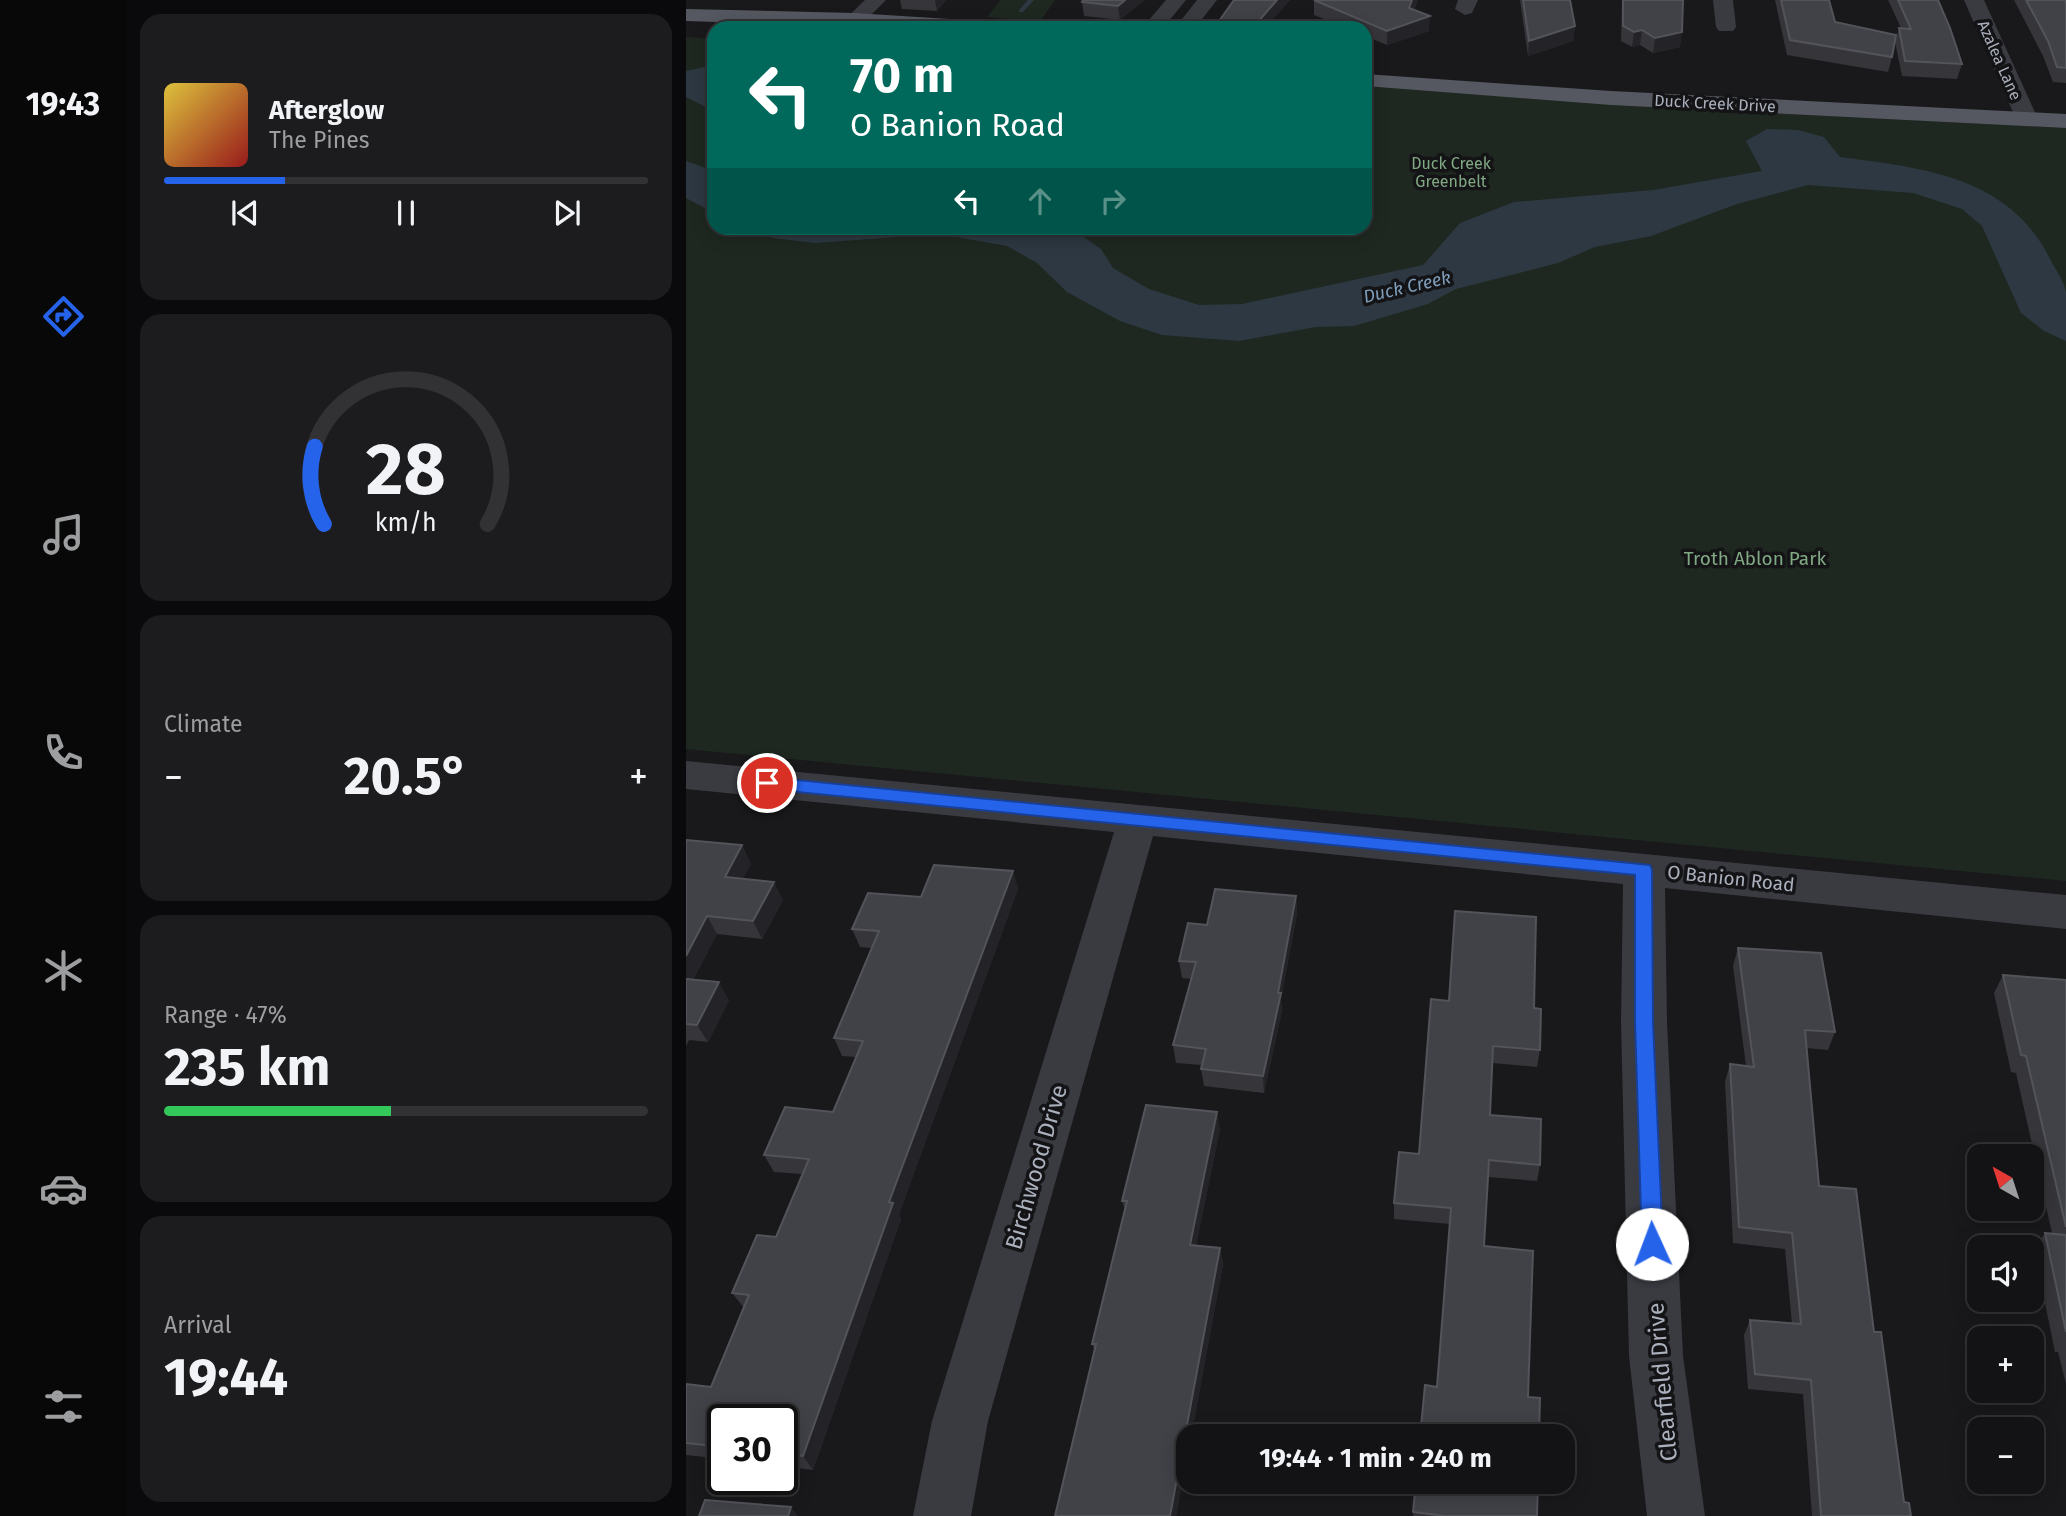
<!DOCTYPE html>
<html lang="en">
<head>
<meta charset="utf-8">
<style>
  :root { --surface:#131315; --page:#1c1c1e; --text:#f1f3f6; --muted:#9d9ea0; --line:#323234; --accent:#2563eb }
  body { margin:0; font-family:"Fira Sans",sans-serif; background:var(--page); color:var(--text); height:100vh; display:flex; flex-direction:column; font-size:26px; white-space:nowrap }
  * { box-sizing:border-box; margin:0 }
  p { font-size:23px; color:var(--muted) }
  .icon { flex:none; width:38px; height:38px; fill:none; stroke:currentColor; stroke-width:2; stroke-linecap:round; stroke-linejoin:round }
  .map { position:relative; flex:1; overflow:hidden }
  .sheet { display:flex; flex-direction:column; gap:14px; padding:14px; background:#0a0a0c; width:560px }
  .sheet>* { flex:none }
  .top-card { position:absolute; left:21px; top:21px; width:665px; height:214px; border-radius:21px; box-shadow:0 4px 18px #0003,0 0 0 2px var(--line); background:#00695c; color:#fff; overflow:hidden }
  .needle { width:46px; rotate:321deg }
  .tools { position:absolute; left:1281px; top:1144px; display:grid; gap:14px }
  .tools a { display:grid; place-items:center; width:77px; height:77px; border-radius:14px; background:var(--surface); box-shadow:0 4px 18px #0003,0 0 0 2px var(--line); font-size:35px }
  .speed { position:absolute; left:21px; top:1404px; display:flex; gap:14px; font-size:35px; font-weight:700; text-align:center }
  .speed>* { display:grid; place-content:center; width:91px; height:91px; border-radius:50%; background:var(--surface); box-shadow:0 4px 18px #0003,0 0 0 2px var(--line); line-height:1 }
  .speed .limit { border:4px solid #111; border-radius:10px; background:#fff; color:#111 }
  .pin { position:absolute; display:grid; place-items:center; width:60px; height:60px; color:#fff; margin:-30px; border:4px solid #fff; border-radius:50%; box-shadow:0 2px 7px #0007 }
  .me { position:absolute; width:77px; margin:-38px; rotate:358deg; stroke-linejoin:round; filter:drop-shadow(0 0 5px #0008) }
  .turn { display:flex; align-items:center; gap:24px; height:147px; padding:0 28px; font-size:32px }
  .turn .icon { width:91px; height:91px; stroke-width:2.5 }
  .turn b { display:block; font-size:49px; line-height:60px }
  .lanes { display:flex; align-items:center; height:66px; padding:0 28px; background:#0003; justify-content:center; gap:35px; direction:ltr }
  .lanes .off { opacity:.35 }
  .big { font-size:52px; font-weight:700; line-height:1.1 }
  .sheet .card { flex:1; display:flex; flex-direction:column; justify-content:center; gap:10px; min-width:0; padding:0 24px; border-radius:21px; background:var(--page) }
  .sheet .dial { align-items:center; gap:0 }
  .dial svg { height:182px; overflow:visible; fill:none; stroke:var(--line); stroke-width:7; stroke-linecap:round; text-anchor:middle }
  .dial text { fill:var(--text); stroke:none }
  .song { display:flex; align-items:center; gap:21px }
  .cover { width:84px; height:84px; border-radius:10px; background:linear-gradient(135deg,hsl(50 70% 55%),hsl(0 70% 35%)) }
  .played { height:7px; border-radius:4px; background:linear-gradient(90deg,var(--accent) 25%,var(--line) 25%) }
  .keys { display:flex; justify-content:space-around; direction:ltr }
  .heat { display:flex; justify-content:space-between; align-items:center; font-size:38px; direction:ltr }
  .charge { height:10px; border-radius:5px; background:linear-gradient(90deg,#34c759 47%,var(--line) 0) }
  .trip { position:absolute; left:490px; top:1424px; width:399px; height:70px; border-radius:21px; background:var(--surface); box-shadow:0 4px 18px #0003,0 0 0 2px var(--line); font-weight:700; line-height:70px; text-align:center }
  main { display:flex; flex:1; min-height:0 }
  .tab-bar { display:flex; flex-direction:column; width:126px; justify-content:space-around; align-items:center; background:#080808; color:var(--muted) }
  .tab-bar .icon { width:49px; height:49px }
  .tab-bar .current { color:var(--accent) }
  .tab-bar b { font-size:32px; color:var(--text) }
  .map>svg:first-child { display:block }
</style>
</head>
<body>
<main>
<nav class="tab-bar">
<b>19:43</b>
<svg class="icon current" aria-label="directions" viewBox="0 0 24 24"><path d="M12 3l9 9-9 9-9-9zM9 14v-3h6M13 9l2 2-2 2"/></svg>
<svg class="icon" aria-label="music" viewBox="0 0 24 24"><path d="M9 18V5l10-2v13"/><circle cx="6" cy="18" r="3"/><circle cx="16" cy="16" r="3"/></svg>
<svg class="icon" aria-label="phone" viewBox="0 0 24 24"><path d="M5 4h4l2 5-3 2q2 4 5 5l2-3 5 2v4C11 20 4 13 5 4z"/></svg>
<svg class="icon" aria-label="climate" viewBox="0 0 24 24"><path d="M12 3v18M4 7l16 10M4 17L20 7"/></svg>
<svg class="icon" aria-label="car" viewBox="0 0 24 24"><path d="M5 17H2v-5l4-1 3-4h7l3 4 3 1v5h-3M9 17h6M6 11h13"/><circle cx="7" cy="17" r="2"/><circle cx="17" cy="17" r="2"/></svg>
<svg class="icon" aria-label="filters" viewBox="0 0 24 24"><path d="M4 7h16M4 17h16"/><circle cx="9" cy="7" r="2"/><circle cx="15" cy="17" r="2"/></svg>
</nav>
<section class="sheet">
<div class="card">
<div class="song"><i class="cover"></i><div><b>Afterglow</b><p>The Pines</p></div></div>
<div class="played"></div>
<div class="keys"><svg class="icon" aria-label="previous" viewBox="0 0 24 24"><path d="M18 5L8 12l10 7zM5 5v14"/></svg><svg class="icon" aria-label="pause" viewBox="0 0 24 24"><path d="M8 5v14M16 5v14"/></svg><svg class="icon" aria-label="next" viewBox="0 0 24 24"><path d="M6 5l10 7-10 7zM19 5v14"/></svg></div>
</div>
<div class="card dial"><svg viewBox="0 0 100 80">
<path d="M14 69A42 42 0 1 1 86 69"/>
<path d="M14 69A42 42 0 0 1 10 35" stroke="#2563eb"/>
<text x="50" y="56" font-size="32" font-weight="700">28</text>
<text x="50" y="72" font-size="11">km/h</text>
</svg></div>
<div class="card"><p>Climate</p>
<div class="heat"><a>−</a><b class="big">20.5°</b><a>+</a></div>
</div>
<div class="card"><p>Range · 47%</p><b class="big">235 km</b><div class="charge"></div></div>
<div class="card"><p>Arrival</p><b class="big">19:44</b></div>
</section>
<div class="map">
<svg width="1380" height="1516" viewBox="0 0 1380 1516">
  <rect width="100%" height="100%" fill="#19191c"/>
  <path fill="#1e2820" d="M315,0h54l-15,22 -53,-5z
    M0,37l28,2v189h651v-143l363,26 338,17v753l-1380,-132z"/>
  <path fill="#2d3842" d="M28,65v46l-28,-14v-26z
    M1081,129l31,1 26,7 16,20c83,11 169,19 210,102 5,10 15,23 16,34 0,15 0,32 0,48l-22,-10 -23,-18 -39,-87 -20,-17 -49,-16 -105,-8 -71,19 -86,32 -56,11 -37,16 -102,26 -28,15 -74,22 -38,1 -77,14 -77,-6 -42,-14 -53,-29 -30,-29 -30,-17 -68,-12 -124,9 -42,-5 -25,-10h317l10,3 26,18 12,19 36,21 50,16 43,-1 181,-39 37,-42 54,-21 139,-12 109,-19 -16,-30z
    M0,161l28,10v42l-28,-15z"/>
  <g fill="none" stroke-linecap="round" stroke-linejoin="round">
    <path fill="#2d3842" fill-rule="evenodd" d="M342,0h6l-11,12h-4v-2z"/>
    <path fill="#3a3b41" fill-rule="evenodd" d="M179,0h21l-28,28h-22z
      M480,0h20l-23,28h-21z
      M511,0h20l-22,28h-20z
      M772,0h20l-6,13 -7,2 -10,-6z
      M1027,0h20l3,27 -3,4h-14l-3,-4z
      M1278,0h20l54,119 -3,5h-16l-3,-5z
      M0,761l1380,134v34l-401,-41 2,134 16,334 22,160h-58l-18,-160 -8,-334 2,-138 -470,-48 -165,585 -17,95h-58l19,-95 182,-589 -428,-43z"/>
    <path fill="#555860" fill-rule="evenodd" d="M0,9l168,4 144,9 7,2 3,4h-106l-216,-7z
      M679,74l246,17 455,23v14l-455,-23 -246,-19z"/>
  </g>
  <path fill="#35353a" d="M214,0h46l-9,11 -35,-2z
    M397,0h61l-24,20 -36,-4 -2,-14z
    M548,0h56l-25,28h-45l-1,-7z
    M628,0h104l-4,10 15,21 -42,14 -22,-9v-8h-19l-32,-13z
    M834,0h50l5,26 -2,15 -45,15z
    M936,0h61l-3,47 -27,6 -13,-8 -8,2 -11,-6z
    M1089,0h54l6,22 57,35 -4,15 -101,-17z
    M1202,0h50l24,64 -5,15 -55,-3 -7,-34 4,-14h2z
    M1328,0h52v83l-13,-1 -10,-26z
    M0,840l56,5 9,19 -8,14 40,22 -21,39 -45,-5 -24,46 36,20 -21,42 -19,-2 -3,6z
    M327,871l5,18 -119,325 2,5 -88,251 -31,-4v-47h-59v40l-37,-4v-71l25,3 33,-79 -12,-15 44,-56 26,-63 -28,-2 -10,-17 69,-43 23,-55 -14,-1 -8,-18 38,-90 -12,-1 -8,-18 69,-32z
    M610,896l1,18 -16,85 1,12 -18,82 -60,-7 -3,-17 1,-4 -26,-2 -3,-18 18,-66 -9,-1 -3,-17 28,-36z
    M1052,948l97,84 -7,18 -22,-2 13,138 55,146 30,170 7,14h-99l-9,-122 -55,-5 -4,-54 6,-15 42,4 -7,-75 -52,-6 -8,-161 5,-18 16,2 -13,-100z
    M1317,975l63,5v404l-8,-32h-3l-21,-103 11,-16h7l-36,-160 -5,-1 -17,-79z
    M745,999l103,9 6,42 -3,17 -45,-4 -2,52 50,50 -3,16 -49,-4 -4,69 44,151 -91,-10 13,-163 -56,-5v-16l25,-49z
    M534,1129l-24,116 24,3 3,16 -32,173h-3v14l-12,65 -81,-164 -3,-8 33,-134 -3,-9z
    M730,1482l121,34h-124z"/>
  <path fill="#242428" d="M249,0h11l-9,11z
    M439,0h19l-24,20 -2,-14z
    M591,0h13l-25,28h-8v-5z
    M726,0h6l-9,22v-14z
    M744,16l-1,15 -42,14v-14z
    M889,26l-2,15 -45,15 1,-15z
    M956,30l-2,15 -8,2 2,-15z
    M996,32l-2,15 -27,6 2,-15z
    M56,845l9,19 -17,31 -9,-18z
    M327,871l5,18 -119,325 2,5 -88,251 -10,-14 86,-254z
    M88,882l9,18 -21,39 -9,-18z
    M610,896l1,18 -16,85 1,12 -18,82 -1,-17z
    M21,916l10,18 -31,59v-37z
    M33,982l10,18 -21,42 -11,-17z
    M531,1112l3,17 -27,132 -3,-16z
    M534,1248l3,16 -32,173h-3v14l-12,65h-6z
    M105,1507l7,9h-10z"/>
  <path fill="#414248" stroke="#52545a" stroke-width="2" d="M397,0h42l-7,6 -36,-4z
    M548,0h43l-20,23 -38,-2z
    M628,0h98l-3,8 21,8 -43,15z
    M837,0h47l5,26 -46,15z
    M937,0h60l-1,32 -27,6 -13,-8 -8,2 -11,-6z
    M1095,0h48l6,22 61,13 -4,22 -102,-17z
    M1212,0h40l12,28 12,36 -57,-3 -6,-33 12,1z
    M1340,0h40v68l-9,-1 -9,-26z
    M0,840l56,5 -17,32 49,5 -21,39 -46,-5 -21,40z
    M248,865l79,6 -124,331 4,1 -90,253 -21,-2v-35h-59v28l-37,-4v-59l25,3 38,-92 -17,-2 25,-58 19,2 33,-78 -45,-4 21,-48 48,5 30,-71 -29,-3 45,-107 -27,-2 16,-36 53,4z
    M529,889l81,7 -18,97h3l-18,83 -62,-7 5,-20 -33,-4 23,-83 -17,-1 9,-38 19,2z
    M769,911l81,6 -2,91 7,1 -1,41 -47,-4 -3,69 51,4 -1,46 -51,-5 -5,86 49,5 -5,146 12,1 -1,39h-119l5,-52 12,2 14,-179 -57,-5 5,-51 20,2 12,-155 18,2z
    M1052,948l83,5 14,79 -30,-2 14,156 37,3 18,143h7l23,170 5,1 2,13h-90l-10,-136 -56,-6 -5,-54 51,4 -9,-91 -53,-6 -9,-163 24,3z
    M1317,975l63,5v247l-40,-171 -5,-1z
    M0,979l33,3 -22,43 -11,-1z
    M460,1105l71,7 -27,133 30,3 -50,268h-115l41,-172h-4l35,-143h-5z
    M1359,1233l21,2v97z
    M730,1482h122l-1,34h-92l-32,-4z
    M19,1500l86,7 -3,9h-89z"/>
  <path fill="#2563eb" stroke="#184099" stroke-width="2" d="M81,777l883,88 2,5 1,152 10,222 -3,7 -8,3 -7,-3 -3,-7 -7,-222v-147l-868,-86 -8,-6z"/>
  <g text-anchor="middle" stroke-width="7" stroke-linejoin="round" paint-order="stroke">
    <g font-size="16" fill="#aab0bc" stroke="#141417">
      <text transform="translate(1314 60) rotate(66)" y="6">Azalea Lane</text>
      <text transform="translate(1029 103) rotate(3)" y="6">Duck Creek Drive</text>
    </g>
    <g font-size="16" fill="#80a983" stroke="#141417">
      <text x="765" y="169">Duck Creek<tspan x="765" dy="18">Greenbelt</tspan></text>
    </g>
    <g font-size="18" font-style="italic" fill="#7f9eba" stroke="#141417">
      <text transform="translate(721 287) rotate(-13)" y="6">Duck Creek</text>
    </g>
    <g font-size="19" fill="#80a983" stroke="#141417">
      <text x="1069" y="565">Troth Ablon Park</text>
    </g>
    <g font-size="19" fill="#aab0bc" stroke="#141417">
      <text transform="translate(1045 878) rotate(6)" y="7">O Banion Road</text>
    </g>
    <g font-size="23" fill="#aab0bc" stroke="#141417">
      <text transform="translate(350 1167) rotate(-74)" y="8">Birchwood Drive</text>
      <text transform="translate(976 1382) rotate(-95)" y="8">Clearfield Drive</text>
    </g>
  </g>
</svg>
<div class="tools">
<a><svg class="needle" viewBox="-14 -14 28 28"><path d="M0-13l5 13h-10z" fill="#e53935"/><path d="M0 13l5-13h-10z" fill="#9d9ea0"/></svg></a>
<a><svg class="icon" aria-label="sound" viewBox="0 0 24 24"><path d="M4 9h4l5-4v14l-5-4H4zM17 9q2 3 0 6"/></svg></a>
<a>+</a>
<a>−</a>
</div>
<div class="speed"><div class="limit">30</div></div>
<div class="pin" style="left:81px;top:783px;background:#d93025"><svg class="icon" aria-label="arrive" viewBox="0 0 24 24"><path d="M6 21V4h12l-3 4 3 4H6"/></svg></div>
<svg class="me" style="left:966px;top:1244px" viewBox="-20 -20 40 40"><circle r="19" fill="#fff"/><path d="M0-13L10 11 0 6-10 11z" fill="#2563eb"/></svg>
<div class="trip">19:44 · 1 min · 240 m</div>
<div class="top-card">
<div class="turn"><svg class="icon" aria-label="left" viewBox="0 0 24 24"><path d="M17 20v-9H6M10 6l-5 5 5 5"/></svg><div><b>70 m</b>O Banion Road</div></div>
<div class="lanes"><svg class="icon" aria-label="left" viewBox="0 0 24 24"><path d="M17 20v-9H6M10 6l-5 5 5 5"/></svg><svg class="icon off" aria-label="ahead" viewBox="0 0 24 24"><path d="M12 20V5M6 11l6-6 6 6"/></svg><svg class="icon off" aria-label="right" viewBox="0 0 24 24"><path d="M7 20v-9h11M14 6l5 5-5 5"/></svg></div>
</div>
</div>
</main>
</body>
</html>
